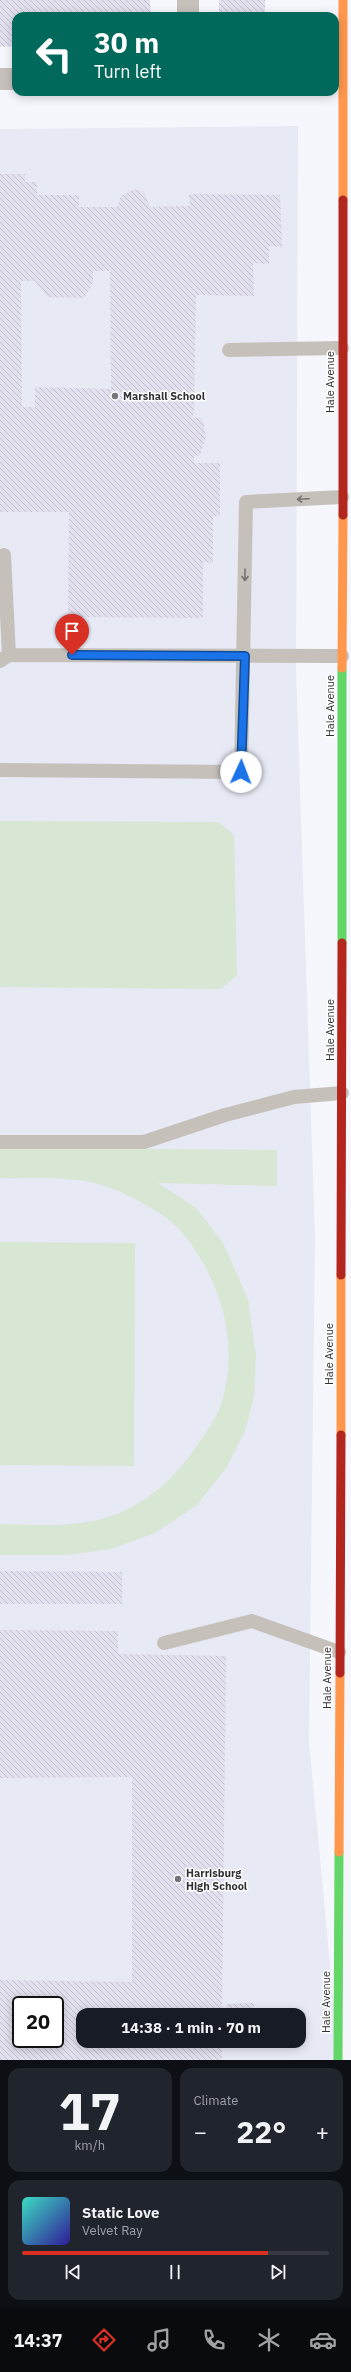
<!DOCTYPE html>
<html lang="en">
<head>
<meta charset="utf-8">
<style>
  :root { --surface:#171b24; --page:#20242c; --text:#f1f3f6; --muted:#9ea1a6; --line:#363941; --accent:#d93025 }
  body { margin:0; font-family:"IBM Plex Sans",sans-serif; background:var(--page); color:var(--text); height:100vh; display:flex; flex-direction:column; font-size:15px; white-space:nowrap }
  * { box-sizing:border-box; margin:0 }
  p { font-size:13px; color:var(--muted) }
  .icon { flex:none; width:22px; height:22px; fill:none; stroke:currentColor; stroke-width:2; stroke-linecap:round; stroke-linejoin:round }
  .map { position:relative; height:2060px; overflow:hidden }
  .details { display:flex; flex-direction:column; gap:8px; padding:8px; background:#0d0f14; flex:1 }
  .details>* { flex:none }
  .guide { position:absolute; left:12px; top:12px; width:327px; height:84px; border-radius:12px; box-shadow:0 2px 10px #0003; background:#00695c; color:#fff; overflow:hidden }
  .speed { position:absolute; left:12px; top:1996px; display:flex; gap:8px; font-size:20px; font-weight:700; text-align:center }
  .speed>* { display:grid; place-content:center; width:52px; height:52px; border-radius:50%; background:var(--surface); box-shadow:0 2px 10px #0003; line-height:1 }
  .speed .limit { border:2px solid #111; border-radius:6px; background:#fff; color:#111 }
  .pin { position:absolute; display:grid; place-items:center; width:34px; height:34px; color:#fff; margin:-41px -17px; border-radius:50% 50% 50% 0; rotate:-45deg; box-shadow:0 0 4px #0007 }
  .pin .icon { rotate:45deg }
  .me { position:absolute; width:44px; margin:-22px; rotate:2deg; stroke-linejoin:round; filter:drop-shadow(0 0 3px #0008) }
  .turn { display:flex; align-items:center; gap:14px; height:84px; padding:0 16px; font-size:18px }
  .turn .icon { width:52px; height:52px; stroke-width:2.5 }
  .turn b { display:block; font-size:28px; line-height:34px }
  .big { font-size:30px; font-weight:700; line-height:1.1 }
  .details .card { flex:1; display:flex; flex-direction:column; justify-content:center; gap:6px; min-width:0; padding:0 14px; border-radius:12px; background:var(--page) }
  .details .dial { align-items:center; gap:0 }
  .dial b { font-size:52px; line-height:1 }
  .song { display:flex; align-items:center; gap:12px }
  .cover { width:48px; height:48px; border-radius:6px; background:linear-gradient(135deg,hsl(170 70% 55%),hsl(250 70% 35%)) }
  .played { height:4px; border-radius:2px; background:linear-gradient(90deg,var(--accent) 80%,var(--line) 80%) }
  .keys { display:flex; justify-content:space-around; direction:ltr }
  .heat { display:flex; justify-content:space-between; align-items:center; font-size:22px; direction:ltr }
  .details .tiles { flex:1; display:grid; gap:8px; grid-template-columns:1fr 1fr }
  .card:last-child { grid-column:span 2 }
  .trip { position:absolute; left:76px; top:2008px; width:230px; height:40px; border-radius:12px; background:var(--surface); box-shadow:0 2px 10px #0003; font-weight:700; line-height:40px; text-align:center }
  .tab-bar { display:flex; height:64px; justify-content:space-around; align-items:center; background:#090b0e; color:var(--muted) }
  .tab-bar .icon { width:28px; height:28px }
  .tab-bar .selected { color:var(--accent) }
  .tab-bar b { font-size:18px; color:var(--text) }
  .map>svg:first-child { display:block }
</style>
</head>
<body>
<div class="map">
<svg width="351" height="2060" viewBox="0 0 351 2060">
  <defs>
    <pattern id="building-back-hatch" width="6" height="6" patternUnits="userSpaceOnUse"><rect width="6" height="6" fill="#e2e0ee"/><path d="M-1 5l2 2M0 0l6 6M5-1l2 2" fill="none" stroke="#c2c0cd"/></pattern>
  </defs>
  <rect width="100%" height="100%" fill="#f6f7fc"/>
  <path fill="#e7e9f5" fill-rule="evenodd" d="M298,126l-2,544 19,567 -6,504 30,319h-339v-1931zM21,2005h34v34h-34zM83,2015h216v26h-216z"/>
  <path fill="#d8e6d4" d="M0,821l219,1 15,13 3,140 -16,14 -221,-2z
    M0,1148l277,2v36l-119,-3 38,25 27,35 25,56 8,56 -2,42 -9,34 -19,37 -29,37 -42,28 -44,16 -44,6h-67v-31c42,1 87,5 126,-14 29,-14 52,-36 70,-63 9,-14 21,-29 26,-45 18,-61 -2,-127 -44,-174 -15,-16 -50,-34 -70,-41 -34,-12 -73,-8 -108,-9z
    M0,1242l135,1 -1,223 -134,-1z"/>
  <path fill="url(#building-back-hatch)" fill-rule="evenodd" d="M0,0h150l1,16h-135v30l-16,1z
    M219,0h46v16h-46z
    M0,174h25v8h12v13h42v12h38l4,-11 13,-7 10,3 6,15 40,-1 -1,-12 91,1 2,52 -13,-1v18l-16,-1 1,33 -58,-1 -2,118 -2,5 8,-1 3,3 3,17 -6,18 -6,1v7h26v53h-7v47l-10,-1v56l-135,-1 1,-105h-69zM93,271h17l1,118 -76,-2v20h-13l-1,-126h14l12,16 37,1 9,-15z
    M0,1571l122,1v32h-122z
    M0,1630l118,1v23l108,2 -4,359h-139v26h139v19h-222v-80l132,2v-205l-132,1zM21,2005h34v34h-34z
    M254,2003v12h-29l2,-1v-10z
    M227,2041h27v7l-27,-1z"/>
  <g fill="none" stroke-linecap="round" stroke-linejoin="round">
    <path stroke="#c6c0ba" stroke-width="14" d="M229,350l113,-2
      M4,555l5,100
      M0,661l9,-6 333,1
      M0,770l241,2 5,-270 96,-5
      M0,1142h144l81,-27 69,-18 48,-4
      M164,1643l88,-22 87,31"/>
    <path stroke="#c6c0ba" stroke-width="22" d="M188,16v-16
      M0,79h16"/>
    <path stroke="#63d668" stroke-width="9" d="M342,943v-275
      M338,2060l1,-208"/>
    <path stroke="#ff974d" stroke-width="9" d="M343,200v-200
      M342,668l1,-153
      M341,1435v-160
      M339,1852l1,-179"/>
    <path stroke="#b3261e" stroke-width="9" d="M343,515v-315
      M341,1275l1,-332
      M340,1673l1,-238"/>
  </g>
  <defs><path id="oneway-shaft" d="M-6 0H5M1.5-3L5.5 0L1.5 3" fill="none" stroke-width="1.6" stroke-linecap="round" stroke-linejoin="round"/></defs>
  <g stroke="#747170">
    <use href="#oneway-shaft" transform="translate(303 499) rotate(177)"/>
    <use href="#oneway-shaft" transform="translate(245 575) rotate(90)"/>
  </g>
  <g fill="none" stroke-linecap="round" stroke-linejoin="round">
    <defs>
      <path id="route" d="M72,655l173,1 -4,116"/>
    </defs>
    <use href="#route" stroke="#114b97" stroke-width="10"/>
    <use href="#route" stroke="#1a73e8" stroke-width="7"/>
  </g>
  <g fill="#75767a" stroke="#fff" stroke-width="1.5">
    <circle cx="115" cy="396" r="4"/>
    <circle cx="178" cy="1879" r="4"/>
  </g>
  <g text-anchor="middle" stroke-width="3" stroke-linejoin="round" paint-order="stroke">
    <g font-size="11" fill="#303034" stroke="#fff">
      <text transform="translate(330 382) rotate(-90)" y="4">Hale Avenue</text>
      <text transform="translate(330 706) rotate(-90)" y="4">Hale Avenue</text>
      <text transform="translate(330 1030) rotate(-90)" y="4">Hale Avenue</text>
      <text transform="translate(329 1354) rotate(-90)" y="4">Hale Avenue</text>
      <text transform="translate(327 1678) rotate(-90)" y="4">Hale Avenue</text>
      <text transform="translate(326 2002) rotate(-90)" y="4">Hale Avenue</text>
    </g>
    <g font-size="11" font-weight="bold" fill="#303034" stroke="#fff" text-anchor="start">
      <text x="123" y="400">Marshall School</text>
      <text x="186" y="1877">Harrisburg<tspan x="186" dy="13">High School</tspan></text>
    </g>
  </g>
</svg>
<div class="speed"><div class="limit">20</div></div>
<div class="pin" style="left:72px;top:655px;background:#d93025"><svg class="icon" aria-label="arrive" viewBox="0 0 24 24"><path d="M6 21V4h12l-3 4 3 4H6"/></svg></div>
<svg class="me" style="left:241px;top:772px" viewBox="-20 -20 40 40"><circle r="19" fill="#fff"/><path d="M0-13L10 11 0 6-10 11z" fill="#1a73e8"/></svg>
<div class="trip">14:38 · 1 min · 70 m</div>
<div class="guide">
<div class="turn"><svg class="icon" aria-label="left" viewBox="0 0 24 24"><path d="M17 20v-9H6M10 6l-5 5 5 5"/></svg><div><b>30 m</b>Turn left</div></div>
</div>
</div>
<section class="details">
<div class="tiles">
<div class="card dial"><b>17</b><p>km/h</p></div>
<div class="card"><p>Climate</p>
<div class="heat"><a>−</a><b class="big">22°</b><a>+</a></div>
</div>
<div class="card">
<div class="song"><i class="cover"></i><div><b>Static Love</b><p>Velvet Ray</p></div></div>
<div class="played"></div>
<div class="keys"><svg class="icon" aria-label="previous" viewBox="0 0 24 24"><path d="M18 5L8 12l10 7zM5 5v14"/></svg><svg class="icon" aria-label="pause" viewBox="0 0 24 24"><path d="M8 5v14M16 5v14"/></svg><svg class="icon" aria-label="next" viewBox="0 0 24 24"><path d="M6 5l10 7-10 7zM19 5v14"/></svg></div>
</div>
</div>
</section>
<nav class="tab-bar">
<b>14:37</b>
<svg class="icon selected" aria-label="directions" viewBox="0 0 24 24"><path d="M12 3l9 9-9 9-9-9zM9 14v-3h6M13 9l2 2-2 2"/></svg>
<svg class="icon" aria-label="music" viewBox="0 0 24 24"><path d="M9 18V5l10-2v13"/><circle cx="6" cy="18" r="3"/><circle cx="16" cy="16" r="3"/></svg>
<svg class="icon" aria-label="phone" viewBox="0 0 24 24"><path d="M5 4h4l2 5-3 2q2 4 5 5l2-3 5 2v4C11 20 4 13 5 4z"/></svg>
<svg class="icon" aria-label="climate" viewBox="0 0 24 24"><path d="M12 3v18M4 7l16 10M4 17L20 7"/></svg>
<svg class="icon" aria-label="car" viewBox="0 0 24 24"><path d="M5 17H2v-5l4-1 3-4h7l3 4 3 1v5h-3M9 17h6M6 11h13"/><circle cx="7" cy="17" r="2"/><circle cx="17" cy="17" r="2"/></svg>
</nav>
</body>
</html>
